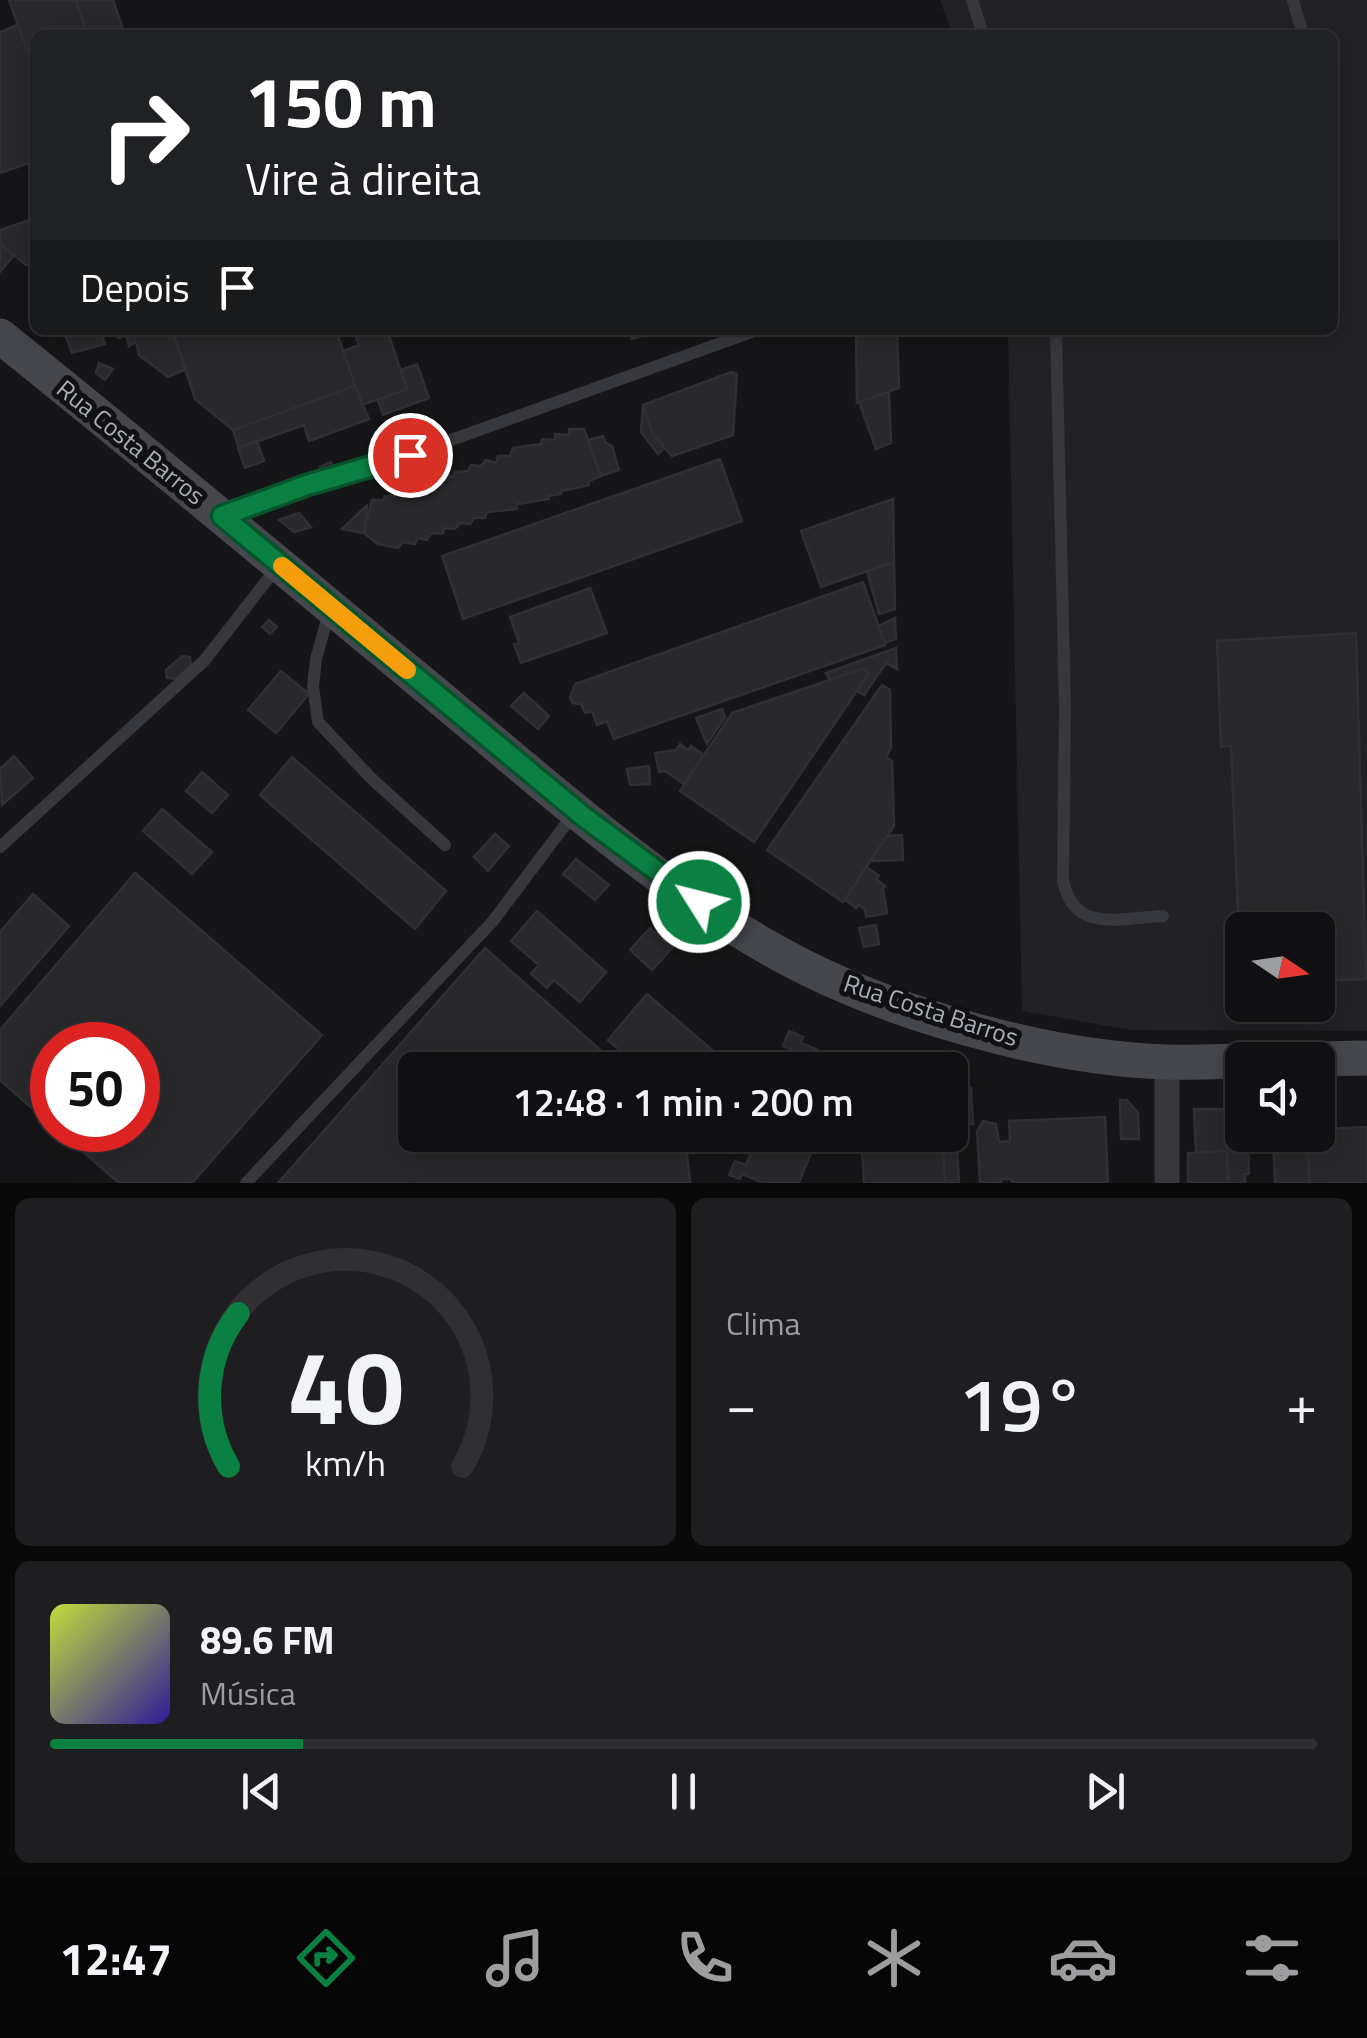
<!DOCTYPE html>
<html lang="pt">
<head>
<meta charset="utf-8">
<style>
  :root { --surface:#101012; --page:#1e1e20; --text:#f1f3f6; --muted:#9c9d9f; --line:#303032; --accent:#0b8043 }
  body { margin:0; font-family:"Titillium Web",sans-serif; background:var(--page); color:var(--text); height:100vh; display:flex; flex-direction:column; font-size:38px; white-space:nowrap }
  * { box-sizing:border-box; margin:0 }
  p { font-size:32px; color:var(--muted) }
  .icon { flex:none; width:55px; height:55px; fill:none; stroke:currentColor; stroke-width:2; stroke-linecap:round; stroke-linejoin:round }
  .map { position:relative; height:1183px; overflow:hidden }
  .panel { display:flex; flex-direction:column; gap:15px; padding:15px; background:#09090a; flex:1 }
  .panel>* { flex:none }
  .top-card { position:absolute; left:30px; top:30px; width:1308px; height:305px; border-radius:15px; box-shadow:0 5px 25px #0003,0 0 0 2px var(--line); background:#202124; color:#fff; overflow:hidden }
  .needle { width:65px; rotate:103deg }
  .controls { position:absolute; left:1225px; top:912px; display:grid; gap:20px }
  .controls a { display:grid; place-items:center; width:110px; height:110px; border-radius:15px; background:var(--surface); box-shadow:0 5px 25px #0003,0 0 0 2px var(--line); font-size:50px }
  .speed { position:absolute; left:30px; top:1022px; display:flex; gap:20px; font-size:50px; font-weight:700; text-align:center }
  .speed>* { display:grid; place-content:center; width:130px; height:130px; border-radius:50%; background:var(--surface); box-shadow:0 5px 25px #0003,0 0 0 2px var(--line); line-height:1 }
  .speed .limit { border:15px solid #d22; background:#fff; color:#111 }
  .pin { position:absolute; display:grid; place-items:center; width:85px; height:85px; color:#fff; margin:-42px; border:5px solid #fff; border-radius:50%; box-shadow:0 2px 10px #0007 }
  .me { position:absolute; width:110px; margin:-55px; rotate:306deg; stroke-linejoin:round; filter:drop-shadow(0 0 8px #0008) }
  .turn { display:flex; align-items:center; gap:35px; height:210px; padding:0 50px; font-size:45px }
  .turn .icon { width:130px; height:130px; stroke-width:2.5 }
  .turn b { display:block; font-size:70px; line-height:85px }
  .then { display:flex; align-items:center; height:95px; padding:0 50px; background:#0003; gap:20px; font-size:38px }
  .big { font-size:75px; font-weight:600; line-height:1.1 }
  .panel .tile { flex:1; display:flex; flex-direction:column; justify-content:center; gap:15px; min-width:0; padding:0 35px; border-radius:15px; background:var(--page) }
  .panel .dial { align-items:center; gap:0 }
  .dial svg { height:260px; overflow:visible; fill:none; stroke:var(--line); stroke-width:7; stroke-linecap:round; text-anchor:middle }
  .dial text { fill:var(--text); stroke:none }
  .song { display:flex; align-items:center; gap:30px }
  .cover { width:120px; height:120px; border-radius:15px; background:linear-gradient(135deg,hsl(70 70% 55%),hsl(250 70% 35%)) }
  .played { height:10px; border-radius:5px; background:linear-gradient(90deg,var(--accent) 20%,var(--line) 20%) }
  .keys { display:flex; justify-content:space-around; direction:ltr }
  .heat { display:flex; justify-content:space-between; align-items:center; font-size:55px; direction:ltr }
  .panel .tiles { flex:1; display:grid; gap:15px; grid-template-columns:1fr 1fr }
  .tile:last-child { grid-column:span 2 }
  .trip { position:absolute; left:398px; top:1052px; width:570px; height:100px; border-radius:15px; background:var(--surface); box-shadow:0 5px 25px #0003,0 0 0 2px var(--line); font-weight:600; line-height:100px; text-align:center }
  .tab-bar { display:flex; height:160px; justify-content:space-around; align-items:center; background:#060607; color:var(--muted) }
  .tab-bar .icon { width:70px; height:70px }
  .tab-bar .current { color:var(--accent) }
  .tab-bar b { font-size:45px; color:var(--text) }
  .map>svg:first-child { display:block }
</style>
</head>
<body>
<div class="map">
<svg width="1367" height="1183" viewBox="0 0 1367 1183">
  <rect width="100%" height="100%" fill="#161618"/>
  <path fill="#222225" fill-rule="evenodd" d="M940,0h427v1031l-236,-1 -109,-19 -14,-681h324v-295h-379zM1242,930h76v75h-76z"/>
  <path fill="#29292c" stroke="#303034" stroke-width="2.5" d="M9,0h67l12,35h-53v37z
    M76,0h37l12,35h-37z
    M18,25l17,47v89l-35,12v-141z
    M35,218v43l-9,4 -26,-21v-14z
    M0,244l14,11 -14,17z
    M82,330h18l5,14 -33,9 -6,-16z
    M110,330h62l14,39 -18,8 -29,-22 -3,-13 -7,4 -3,-11 -7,3z
    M172,330h164l19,56 -122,44 -38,-31z
    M357,330h30l20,59 -45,16 -19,-54 16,-6 -5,-14z
    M628,330h19l1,4 -16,5z
    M868,330h29l2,58 -42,15 -1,-70z
    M99,363l14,6 -8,11 -9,-7z
    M417,364l12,34 -46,17 -5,-15 29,-11 -6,-19z
    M731,372l6,2 -4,61 -61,21 -19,-21 -10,-30z
    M355,386l14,33 -60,22 -5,-16 -65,23 -6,-18z
    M889,392l2,51 -15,6 -17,-47z
    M643,405l10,30 12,13 -7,6 -17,-22z
    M569,429h15l17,47 -12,5v4l-28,6v3l-13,2 1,3 -32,5v5l-30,3 -2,6h-11l-4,6 -10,-1 -5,6 -11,-1 -1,5 -13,1 -3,6 -10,-2 -2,6 -12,-2 -5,6 -20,-4 -14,-11 8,-33h11l2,-4h13l4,-6 9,1 2,-5 11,-1 3,-5 13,1 2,-6 12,1v-4l14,-1 3,-6 10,1 5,-6 10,3 2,-7h12l3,-8 28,-4 1,-5 13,1v-6l14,1z
    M603,436l2,6 7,4 7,24 -18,6 -13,-36z
    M257,441l7,20 -19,7 -7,-20z
    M720,459l22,62 -279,98 -21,-63z
    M331,462l3,10 -11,4 -3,-9z
    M893,499l1,63 -73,25 -20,-56z
    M367,506l-3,27 -22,-4 22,-21z
    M299,513l12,14 -17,5 -15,-12z
    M894,562l1,47 -16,5 -12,-43z
    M863,582l22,63 -271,94 -7,-18 -10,4 -5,-14 -7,2 -4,-9 -8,-1 -3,-5 5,-14z
    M590,588l17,45 -86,30 -7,-19 5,-1 -9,-26z
    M895,618l1,21 -11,4 -7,-17z
    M269,620l8,7 -7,7 -8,-7z
    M1356,633l10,346 -48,2v-51h-76l-1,54 -10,-238 -10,1 -4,-106z
    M896,648l1,21 -11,-6 -22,32 -7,-4 12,-18 -7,-4 -32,11 -4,-7z
    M182,656l8,1 1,8 -16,14 -8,-1 -1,-8z
    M862,669l7,4 -115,169 -74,-51 52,-78z
    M281,671l28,23 -33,39 -28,-23z
    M882,685l8,5 1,58 -5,9 6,4 2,65 -51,76 -76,-52z
    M524,693l25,23 -11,13 -27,-23z
    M722,709l3,8 -18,27 -11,-26z
    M680,744l8,6 3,-4 13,9 -20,29 -19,-13 -6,1 -4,-19 21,-3z
    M14,756l19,22 -31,27 -2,-36z
    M292,757l154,134 -31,38 -155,-134z
    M649,766l1,18 -20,1 -3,-16z
    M202,772l26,23 -16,18 -26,-22z
    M162,809l50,43 -20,22 -49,-43z
    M495,834l14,12 -21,25 -14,-14z
    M902,835l1,25 -33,1 17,-25z
    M576,859l33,26 -14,15 -32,-26z
    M866,867l13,9 -3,3 9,7 -2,3 4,24 -21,4 -1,-8 -7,-4 -2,3 -11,-8z
    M135,873l187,162 -130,148h-73l-61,-53h80v-85h-86v81l-52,-46v-50z
    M33,894l36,32 -69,80v-74z
    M537,911l69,61 -26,30 -26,-22 -7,8 -16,-14 8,-9 -28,-24z
    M876,925l3,19 -15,3 -5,-19z
    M650,928l22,20 -20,22 -22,-20z
    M485,948l138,122h-208v65h270l5,48h-412z
    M647,994l78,67 -8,9h-74l-35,-30z
    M789,1031l14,6 -2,6 47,20 -3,7h-60l8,-20 -10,-4z
    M950,1086l21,2 2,36 -23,1z
    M1120,1100h7l11,13 1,26h-18z
    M1194,1109h32l1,42 -31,1z
    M1105,1117l3,66h-96v-4h-11v4h-21l-3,-52 6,-10 13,3 3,18 11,-1 -1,-20z
    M1226,1122h16v13h6l1,39h-4v9h-17z
    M1367,1127v56h-58l-1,-48h10v-6z
    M758,1135h60l-19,48h-35l-22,-9 -2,5 -11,-4 6,-14 11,4z
    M861,1135h81l3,48h-81z
    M1273,1135h35l1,48h-34z
    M957,1147l2,36h-14l-2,-35z
    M1227,1151l1,32h-40v-30z"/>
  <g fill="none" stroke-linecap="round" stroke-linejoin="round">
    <path stroke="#37383d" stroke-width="12" d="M972,0l11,35
      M1293,0l10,35
      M1332,141v1
      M1056,330l9,377 -2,173c10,54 57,38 100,36
      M224,516l83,-31 69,-18 381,-137
      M330,609l-14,50 -3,27 5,36 54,57 73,66
      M0,847l204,-186 74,-95
      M246,1183l247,-262 82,-109"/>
    <path stroke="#37383d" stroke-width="25" d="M1167,1183v-121"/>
    <path stroke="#45474d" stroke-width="35" d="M0,336c140,112 277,227 415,341 113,93 234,204 361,275 107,60 268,106 391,110 25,1 50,-1 75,-1
      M1268,1060l99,-2"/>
  </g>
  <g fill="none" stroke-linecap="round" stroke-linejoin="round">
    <defs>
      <path id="route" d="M410,455l-103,30 -85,31 362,301 115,85"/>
    </defs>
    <use href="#route" stroke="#07532c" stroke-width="25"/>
    <use href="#route" stroke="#0b8043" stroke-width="18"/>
    <path stroke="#f59e0b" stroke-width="18" d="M282,566l125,104"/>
  </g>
  <g text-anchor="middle" stroke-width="10" stroke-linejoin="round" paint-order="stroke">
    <g font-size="25" fill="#a8adb8" stroke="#111113">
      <text transform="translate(131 442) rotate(39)" y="9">Rua Costa Barros</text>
      <text transform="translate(931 1010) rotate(18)" y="9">Rua Costa Barros</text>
    </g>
  </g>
</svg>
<div class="controls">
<a><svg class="needle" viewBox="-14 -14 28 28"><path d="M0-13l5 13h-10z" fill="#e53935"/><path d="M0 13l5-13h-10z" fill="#9c9d9f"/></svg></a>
<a><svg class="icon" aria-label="sound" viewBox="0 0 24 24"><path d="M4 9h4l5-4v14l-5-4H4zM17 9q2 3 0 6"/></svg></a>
</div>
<div class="speed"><div class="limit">50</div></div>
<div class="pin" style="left:410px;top:455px;background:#d93025"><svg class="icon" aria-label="arrive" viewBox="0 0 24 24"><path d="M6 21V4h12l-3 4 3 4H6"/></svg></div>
<svg class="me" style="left:699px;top:902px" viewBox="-20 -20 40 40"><circle r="17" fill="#0b8043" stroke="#fff" stroke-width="3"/><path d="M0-11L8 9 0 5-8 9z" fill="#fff"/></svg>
<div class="trip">12:48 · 1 min · 200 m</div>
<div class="top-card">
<div class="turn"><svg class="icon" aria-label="right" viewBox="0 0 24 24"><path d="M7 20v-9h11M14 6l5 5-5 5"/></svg><div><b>150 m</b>Vire à direita</div></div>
<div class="then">Depois<svg class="icon" aria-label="arrive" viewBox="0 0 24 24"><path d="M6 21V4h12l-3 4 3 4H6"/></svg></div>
</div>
</div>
<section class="panel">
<div class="tiles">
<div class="tile dial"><svg viewBox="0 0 100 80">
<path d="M14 69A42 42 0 1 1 86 69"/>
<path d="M14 69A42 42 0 0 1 17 22" stroke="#0b8043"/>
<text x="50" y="56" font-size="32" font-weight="700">40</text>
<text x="50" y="72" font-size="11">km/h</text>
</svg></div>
<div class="tile"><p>Clima</p>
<div class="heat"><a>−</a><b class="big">19°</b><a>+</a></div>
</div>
<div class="tile">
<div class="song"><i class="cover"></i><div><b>89.6 FM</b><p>Música</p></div></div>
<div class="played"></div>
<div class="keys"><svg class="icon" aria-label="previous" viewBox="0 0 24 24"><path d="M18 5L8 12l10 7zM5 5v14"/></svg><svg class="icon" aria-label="pause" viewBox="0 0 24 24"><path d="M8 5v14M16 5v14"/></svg><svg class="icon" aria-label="next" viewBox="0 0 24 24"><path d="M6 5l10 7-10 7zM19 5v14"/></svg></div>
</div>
</div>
</section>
<nav class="tab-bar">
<b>12:47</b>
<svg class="icon current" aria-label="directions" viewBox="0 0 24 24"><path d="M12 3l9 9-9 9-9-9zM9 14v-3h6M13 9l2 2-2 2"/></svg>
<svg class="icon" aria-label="music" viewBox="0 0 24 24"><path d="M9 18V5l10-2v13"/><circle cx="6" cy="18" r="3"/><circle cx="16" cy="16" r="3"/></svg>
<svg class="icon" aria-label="phone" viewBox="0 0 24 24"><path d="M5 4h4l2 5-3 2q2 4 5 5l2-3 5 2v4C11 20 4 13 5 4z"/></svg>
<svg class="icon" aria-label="climate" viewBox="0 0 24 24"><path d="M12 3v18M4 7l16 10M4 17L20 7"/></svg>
<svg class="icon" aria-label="car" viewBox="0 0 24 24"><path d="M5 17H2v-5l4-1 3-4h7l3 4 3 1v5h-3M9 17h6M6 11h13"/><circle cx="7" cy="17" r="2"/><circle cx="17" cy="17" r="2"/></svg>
<svg class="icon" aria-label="filters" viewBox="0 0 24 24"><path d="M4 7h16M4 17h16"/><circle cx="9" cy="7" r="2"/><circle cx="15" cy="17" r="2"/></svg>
</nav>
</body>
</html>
